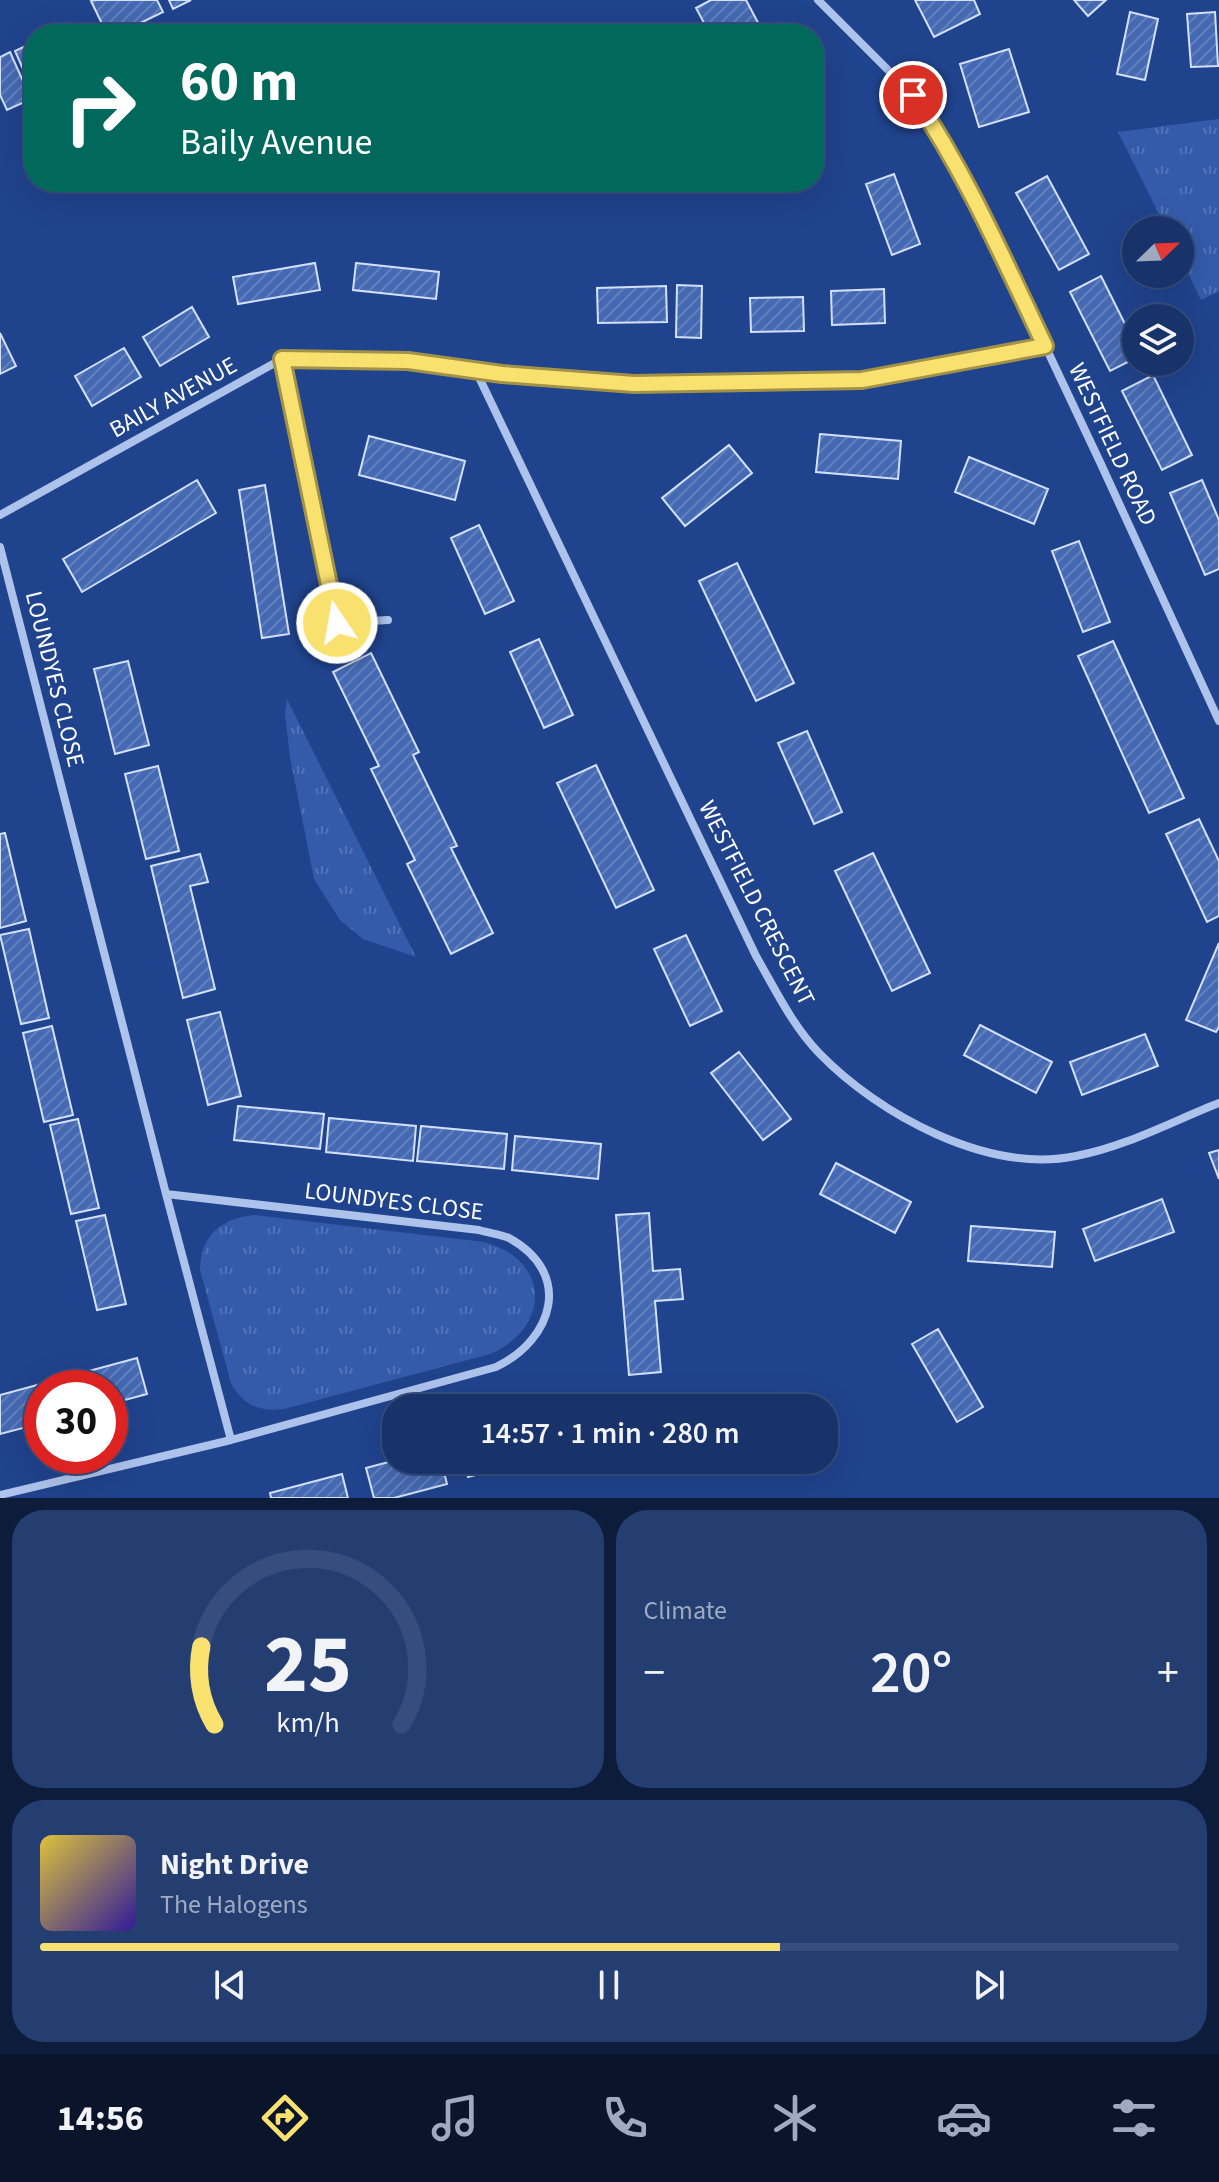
<!DOCTYPE html>
<html lang="en">
<head>
<meta charset="utf-8">
<style>
  :root { --surface:#18326a; --page:#253e72; --text:#f1f3f6; --muted:#9faac1; --line:#364d7e; --accent:#f9e16f }
  body { margin:0; font-family:"Source Sans 3",sans-serif; background:var(--page); color:var(--text); height:100vh; display:flex; flex-direction:column; font-size:30px; white-space:nowrap }
  * { box-sizing:border-box; margin:0 }
  p { font-size:26px; color:var(--muted) }
  .icon { flex:none; width:44px; height:44px; fill:none; stroke:currentColor; stroke-width:2; stroke-linecap:round; stroke-linejoin:round }
  .map { position:relative; height:1498px; overflow:hidden }
  .side { display:flex; flex-direction:column; gap:12px; padding:12px; background:#0d1c3a; flex:1 }
  .side>* { flex:none }
  .hud { position:absolute; left:24px; top:24px; width:800px; height:168px; border-radius:32px; box-shadow:0 8px 32px #0002,0 0 0 2px var(--line); background:#00695c; color:#fff; overflow:hidden }
  .needle { width:52px; rotate:67deg }
  .fabs { position:absolute; left:1122px; top:216px; display:grid; gap:16px }
  .fabs a { display:grid; place-items:center; width:72px; height:72px; border-radius:50%; background:var(--surface); box-shadow:0 8px 32px #0002,0 0 0 2px var(--line); font-size:40px }
  .speed { position:absolute; left:24px; top:1370px; display:flex; gap:16px; font-size:40px; font-weight:700; text-align:center }
  .speed>* { display:grid; place-content:center; width:104px; height:104px; border-radius:50%; background:var(--surface); box-shadow:0 8px 32px #0002,0 0 0 2px var(--line); line-height:1 }
  .speed .limit { border:12px solid #d22; background:#fff; color:#111 }
  .pin { position:absolute; display:grid; place-items:center; width:68px; height:68px; color:#fff; margin:-34px; border:4px solid #fff; border-radius:50%; box-shadow:0 2px 8px #0007 }
  .me { position:absolute; width:88px; margin:-44px; rotate:348deg; stroke-linejoin:round; filter:drop-shadow(0 0 6px #0008) }
  .turn { display:flex; align-items:center; gap:28px; height:168px; padding:0 24px; font-size:36px }
  .turn .icon { width:104px; height:104px; stroke-width:2.5 }
  .turn b { display:block; font-size:56px; line-height:68px }
  .big { font-size:60px; font-weight:600; line-height:1.1 }
  .side .widget { flex:1; display:flex; flex-direction:column; justify-content:center; gap:12px; min-width:0; padding:0 28px; border-radius:32px; background:var(--page) }
  .side .dial { align-items:center; gap:0 }
  .dial svg { height:208px; overflow:visible; fill:none; stroke:var(--line); stroke-width:7; stroke-linecap:round; text-anchor:middle }
  .dial text { fill:var(--text); stroke:none }
  .song { display:flex; align-items:center; gap:24px }
  .cover { width:96px; height:96px; border-radius:12px; background:linear-gradient(135deg,hsl(50 70% 55%),hsl(250 70% 35%)) }
  .played { height:8px; border-radius:4px; background:linear-gradient(90deg,var(--accent) 65%,var(--line) 65%) }
  .keys { display:flex; justify-content:space-around; direction:ltr }
  .heat { display:flex; justify-content:space-between; align-items:center; font-size:44px; direction:ltr }
  .side .tiles { flex:1; display:grid; gap:12px; grid-template-columns:1fr 1fr }
  .widget:last-child { grid-column:span 2 }
  .trip { position:absolute; left:382px; top:1394px; width:456px; height:80px; border-radius:32px; background:var(--surface); box-shadow:0 8px 32px #0002,0 0 0 2px var(--line); font-weight:600; line-height:80px; text-align:center }
  .menu { display:flex; height:128px; justify-content:space-around; align-items:center; background:#0a142a; color:var(--muted) }
  .menu .icon { width:56px; height:56px }
  .menu .selected { color:var(--accent) }
  .menu b { font-size:36px; color:var(--text) }
  .map>svg:first-child { display:block }
</style>
</head>
<body>
<div class="map">
<svg width="1219" height="1498" viewBox="0 0 1219 1498">
  <defs>
    <pattern id="grass-tufts" width="24" height="20" patternUnits="userSpaceOnUse" patternTransform="scale(2)"><rect width="24" height="20" fill="#345baa"/><path d="M3 7l-1-3M5 7V3M7 7l1-3M15 17l-1-3M17 17v-4M19 17l1-3" fill="none" stroke="#5274b7"/></pattern>
    <pattern id="building-hatch" width="6" height="6" patternUnits="userSpaceOnUse" patternTransform="scale(2)"><rect width="6" height="6" fill="#4569b2"/><path d="M-1 1l2-2M0 6l6-6M5 7l2-2" fill="none" stroke="#6180be"/></pattern>
  </defs>
  <rect width="100%" height="100%" fill="#20438d"/>
  <path fill="url(#grass-tufts)" d="M1219,119v172l-18,9 -21,-43v-27h-13l-49,-98z
    M287,699l129,258 -53,-18 -23,-19 -26,-41 -24,-122 -5,-44z
    M254,1215l230,27c67,18 67,86 6,112l-206,55c-25,3 -41,-4 -53,-26l-31,-113c1,-35 20,-51 54,-55z"/>
  <path fill="url(#building-hatch)" stroke="#d3e0f9" stroke-width="2" d="M94,0h63l6,12 -45,22h-11l-16,-33z
    M169,0h22l-18,9z
    M711,0h35l18,34h-54l-14,-26z
    M915,0h59l6,14 -46,23z
    M1074,0h32l-18,16z
    M1130,12l28,7 -13,61 -28,-6z
    M1215,12l3,54 -27,1 -4,-53z
    M78,23l5,11h-30z
    M34,42v52l-19,-43z
    M1009,49l20,63 -50,15 -19,-63z
    M10,52l21,47 -24,11 -7,-15v-38z
    M814,86l7,18 -7,2z
    M894,174l26,70 -28,11 -26,-71z
    M1047,176l42,78 -30,16 -43,-77z
    M315,263l5,27 -82,14 -5,-27z
    M356,263l83,9 -3,27 -83,-9z
    M1101,276l35,70v12l-26,13 -40,-79z
    M677,285l25,1 -1,52 -25,-1z
    M666,286l1,36 -69,1 -1,-35z
    M884,289l1,34 -53,2 -1,-34z
    M803,297l1,34 -53,1 -1,-34z
    M192,307l17,30 -49,29 -17,-29z
    M0,333l16,33 -16,8z
    M124,348l17,29 -49,29 -17,-30z
    M1153,375l39,80 -30,15 -40,-79z
    M820,434l81,7 -3,38 -82,-7z
    M369,436l96,25 -10,39 -96,-25z
    M729,445l23,28 -67,53 -23,-28z
    M969,457l79,32 -14,35 -79,-32z
    M197,480l19,33 -134,79 -19,-33z
    M1202,480l17,40v49l-14,6 -35,-82z
    M265,485l24,149 -27,4 -23,-148z
    M479,525l35,76 -29,13 -34,-76z
    M1079,541l31,81 -27,10 -31,-81z
    M737,563l57,120 -38,18 -57,-120z
    M539,639l34,76 -29,13 -34,-76z
    M1113,641l71,157 -35,15 -71,-157z
    M371,653l48,99 -6,3 44,91 -6,2 42,85 -42,21 -44,-90 8,-4 -44,-91 8,-3 -46,-94z
    M128,661l21,84 -34,9 -21,-85z
    M807,731l35,81 -28,12 -36,-81z
    M596,765l58,125 -38,18 -59,-125z
    M158,766l21,85 -33,8 -21,-85z
    M1199,819l20,42v55l-12,6 -41,-88z
    M5,833l21,88 -26,7v-94z
    M873,853l57,120 -38,18 -57,-120z
    M200,854l8,28 -18,4 25,103 -32,9 -32,-132z
    M29,929l20,89 -28,6 -21,-89z
    M686,935l36,76 -32,15 -36,-77z
    M1219,943v84l-3,5 -30,-12z
    M220,1012l21,84 -33,9 -21,-85z
    M980,1025l72,37 -16,31 -72,-38z
    M52,1026l21,89 -29,7 -21,-89z
    M1145,1034l13,32 -76,29 -12,-33z
    M739,1052l52,67 -28,21 -52,-67z
    M238,1106l86,8 -4,35 -86,-9z
    M329,1118l87,8 -3,35 -87,-9z
    M78,1119l21,89 -28,6 -21,-89z
    M421,1126l86,8 -3,35 -87,-8z
    M515,1136l86,8 -3,35 -86,-9z
    M1219,1150v29l-10,-26z
    M836,1163l75,39 -16,31 -75,-39z
    M1162,1199l12,33 -79,29 -12,-32z
    M649,1213l4,58 27,-2 3,30 -28,2 6,71 -32,3 -13,-160z
    M105,1215l21,89 -29,6 -21,-89z
    M971,1226l84,6 -3,35 -84,-6z
    M938,1329l45,78 -26,15 -45,-78z
    M137,1358l10,36 -37,10v-16h-68v35l-42,11v-39z
    M623,1398l3,10h-39z
    M396,1460h45l6,24 -53,14h-20l-8,-30z
    M463,1460h70l-65,17z
    M342,1474l6,24h-77l-1,-5z"/>
  <g fill="none" stroke-linecap="round" stroke-linejoin="round">
    <path stroke="#aec3ec" stroke-width="8" d="M818,0l95,95 18,25 50,90 119,252 119,259
      M282,359l55,264 51,-3
      M476,371l280,585c19,33 36,69 63,97 60,62 169,121 257,103 49,-9 97,-35 143,-53
      M0,515l282,-156 126,2 148,18 78,5 228,-4 183,-34
      M0,547l166,647 313,36c9,3 21,4 30,8 64,35 45,101 -13,129l-265,73 -231,55
      M166,1194l65,246"/>
  </g>
  <g fill="none" stroke-linecap="round" stroke-linejoin="round">
    <defs>
      <path id="route" d="M337,623l-55,-264 126,2 94,13 132,10 228,-4 183,-34c-41,-86 -79,-173 -132,-251"/>
    </defs>
    <use href="#route" stroke="#a29248" stroke-width="20"/>
    <use href="#route" stroke="#f9e16f" stroke-width="14"/>
  </g>
  <g text-anchor="middle" stroke-width="8" stroke-linejoin="round" paint-order="stroke">
    <g font-size="24" fill="#fff" stroke="#20438d">
      <text transform="translate(173 397) rotate(-29)" y="8">BAILY AVENUE</text>
      <text transform="translate(1113 444) rotate(65)" y="8">WESTFIELD ROAD</text>
      <text transform="translate(55 679) rotate(76)" y="8">LOUNDYES CLOSE</text>
      <text transform="translate(757 903) rotate(63)" y="8">WESTFIELD CRESCENT</text>
      <text transform="translate(394 1201) rotate(7)" y="8">LOUNDYES CLOSE</text>
    </g>
  </g>
</svg>
<div class="fabs">
<a><svg class="needle" viewBox="-14 -14 28 28"><path d="M0-13l5 13h-10z" fill="#e53935"/><path d="M0 13l5-13h-10z" fill="#9faac1"/></svg></a>
<a><svg class="icon" aria-label="layers" viewBox="0 0 24 24"><path d="M12 4l9 5-9 5-9-5zM3 14l9 5 9-5"/></svg></a>
</div>
<div class="speed"><div class="limit">30</div></div>
<div class="pin" style="left:913px;top:95px;background:#d93025"><svg class="icon" aria-label="arrive" viewBox="0 0 24 24"><path d="M6 21V4h12l-3 4 3 4H6"/></svg></div>
<svg class="me" style="left:337px;top:623px" viewBox="-20 -20 40 40"><circle r="17" fill="#f9e16f" stroke="#fff" stroke-width="3"/><path d="M0-11L8 9 0 5-8 9z" fill="#fff"/></svg>
<div class="trip">14:57 · 1 min · 280 m</div>
<div class="hud">
<div class="turn"><svg class="icon" aria-label="right" viewBox="0 0 24 24"><path d="M7 20v-9h11M14 6l5 5-5 5"/></svg><div><b>60 m</b>Baily Avenue</div></div>
</div>
</div>
<section class="side">
<div class="tiles">
<div class="widget dial"><svg viewBox="0 0 100 80">
<path d="M14 69A42 42 0 1 1 86 69"/>
<path d="M14 69A42 42 0 0 1 9 39" stroke="#f9e16f"/>
<text x="50" y="56" font-size="32" font-weight="700">25</text>
<text x="50" y="72" font-size="11">km/h</text>
</svg></div>
<div class="widget"><p>Climate</p>
<div class="heat"><a>−</a><b class="big">20°</b><a>+</a></div>
</div>
<div class="widget">
<div class="song"><i class="cover"></i><div><b>Night Drive</b><p>The Halogens</p></div></div>
<div class="played"></div>
<div class="keys"><svg class="icon" aria-label="previous" viewBox="0 0 24 24"><path d="M18 5L8 12l10 7zM5 5v14"/></svg><svg class="icon" aria-label="pause" viewBox="0 0 24 24"><path d="M8 5v14M16 5v14"/></svg><svg class="icon" aria-label="next" viewBox="0 0 24 24"><path d="M6 5l10 7-10 7zM19 5v14"/></svg></div>
</div>
</div>
</section>
<nav class="menu">
<b>14:56</b>
<svg class="icon selected" aria-label="directions" viewBox="0 0 24 24"><path d="M12 3l9 9-9 9-9-9zM9 14v-3h6M13 9l2 2-2 2"/></svg>
<svg class="icon" aria-label="music" viewBox="0 0 24 24"><path d="M9 18V5l10-2v13"/><circle cx="6" cy="18" r="3"/><circle cx="16" cy="16" r="3"/></svg>
<svg class="icon" aria-label="phone" viewBox="0 0 24 24"><path d="M5 4h4l2 5-3 2q2 4 5 5l2-3 5 2v4C11 20 4 13 5 4z"/></svg>
<svg class="icon" aria-label="climate" viewBox="0 0 24 24"><path d="M12 3v18M4 7l16 10M4 17L20 7"/></svg>
<svg class="icon" aria-label="car" viewBox="0 0 24 24"><path d="M5 17H2v-5l4-1 3-4h7l3 4 3 1v5h-3M9 17h6M6 11h13"/><circle cx="7" cy="17" r="2"/><circle cx="17" cy="17" r="2"/></svg>
<svg class="icon" aria-label="filters" viewBox="0 0 24 24"><path d="M4 7h16M4 17h16"/><circle cx="9" cy="7" r="2"/><circle cx="15" cy="17" r="2"/></svg>
</nav>
</body>
</html>
